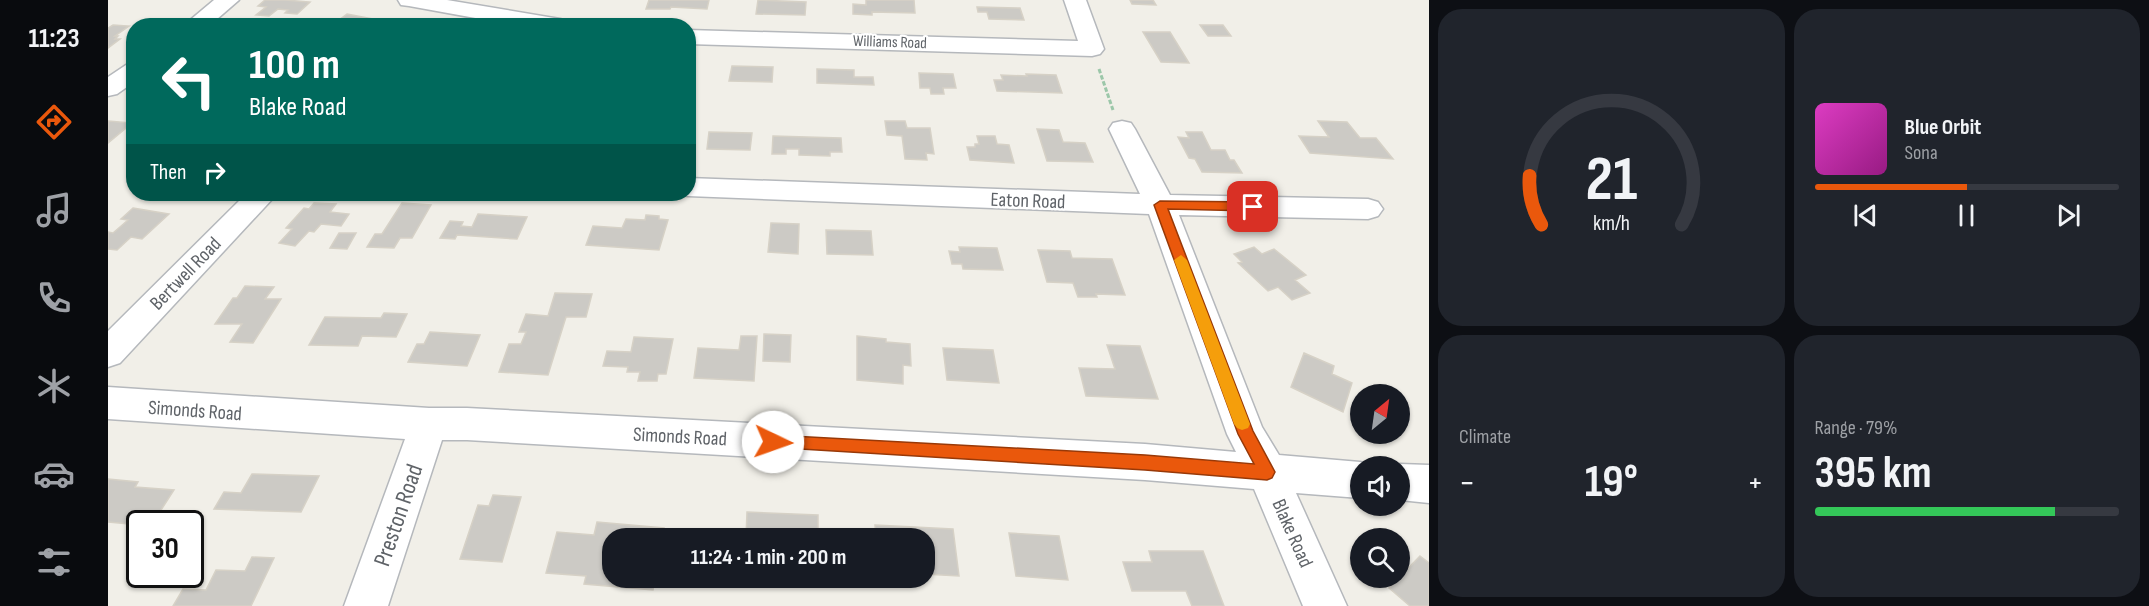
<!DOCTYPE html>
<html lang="en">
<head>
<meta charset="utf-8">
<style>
  :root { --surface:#171b24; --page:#20242c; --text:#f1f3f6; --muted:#9ea1a6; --line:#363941; --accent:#ea580c }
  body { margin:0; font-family:"Sofia Sans Condensed",sans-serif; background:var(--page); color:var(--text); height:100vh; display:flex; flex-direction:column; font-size:22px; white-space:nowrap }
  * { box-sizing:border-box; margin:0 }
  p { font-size:20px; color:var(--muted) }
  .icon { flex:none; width:33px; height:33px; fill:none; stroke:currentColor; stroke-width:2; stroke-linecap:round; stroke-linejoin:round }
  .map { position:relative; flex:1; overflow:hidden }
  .panel { display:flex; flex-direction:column; gap:9px; padding:9px; background:#0d0f14; width:720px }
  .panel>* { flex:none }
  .guide { position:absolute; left:18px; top:18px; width:570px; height:183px; border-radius:24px; box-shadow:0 2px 4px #0004; background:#00695c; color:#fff; overflow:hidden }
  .needle { width:39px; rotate:29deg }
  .fabs { position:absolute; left:1242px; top:384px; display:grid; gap:12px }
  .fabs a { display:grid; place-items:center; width:60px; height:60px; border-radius:50%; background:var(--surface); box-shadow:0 2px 4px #0004; font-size:30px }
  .speed { position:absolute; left:18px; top:510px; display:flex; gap:12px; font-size:30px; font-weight:700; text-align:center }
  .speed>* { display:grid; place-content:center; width:78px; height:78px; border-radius:50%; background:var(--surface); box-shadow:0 2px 4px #0004; line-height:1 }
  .speed .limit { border:3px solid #111; border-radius:9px; background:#fff; color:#111 }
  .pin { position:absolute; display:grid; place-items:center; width:51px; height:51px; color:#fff; margin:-26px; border-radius:12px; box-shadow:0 3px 9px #0006 }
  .me { position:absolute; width:66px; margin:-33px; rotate:93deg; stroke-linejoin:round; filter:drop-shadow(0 0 4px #0008) }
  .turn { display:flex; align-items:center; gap:21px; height:126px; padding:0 24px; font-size:27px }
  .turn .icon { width:78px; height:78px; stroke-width:2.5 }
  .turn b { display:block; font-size:42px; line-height:51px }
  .then { display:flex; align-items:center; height:57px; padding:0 24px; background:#0003; gap:12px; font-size:22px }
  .big { font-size:45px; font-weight:700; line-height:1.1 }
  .panel .widget { flex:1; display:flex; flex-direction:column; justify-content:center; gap:9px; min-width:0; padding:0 21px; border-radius:24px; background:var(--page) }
  .panel .dial { align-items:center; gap:0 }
  .dial svg { height:156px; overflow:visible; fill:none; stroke:var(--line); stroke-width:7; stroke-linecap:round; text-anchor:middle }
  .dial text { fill:var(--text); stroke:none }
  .song { display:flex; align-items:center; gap:18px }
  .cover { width:72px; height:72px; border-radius:9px; background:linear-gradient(135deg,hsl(310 70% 55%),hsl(310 70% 35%)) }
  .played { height:6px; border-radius:3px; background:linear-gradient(90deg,var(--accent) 50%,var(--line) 50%) }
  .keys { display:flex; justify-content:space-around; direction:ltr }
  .heat { display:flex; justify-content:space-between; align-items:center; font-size:33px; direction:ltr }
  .charge { height:9px; border-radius:4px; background:linear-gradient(90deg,#34c759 79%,var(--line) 0) }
  .panel .tiles { flex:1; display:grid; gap:9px; grid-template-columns:repeat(2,1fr) }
  .trip { position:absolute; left:494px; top:528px; width:333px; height:60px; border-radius:24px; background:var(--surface); box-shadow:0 2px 4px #0004; font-weight:700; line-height:60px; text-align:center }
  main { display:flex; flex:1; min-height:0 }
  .tab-bar { display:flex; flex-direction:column; width:108px; justify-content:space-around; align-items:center; background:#090b0e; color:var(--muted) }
  .tab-bar .icon { width:42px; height:42px }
  .tab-bar .on { color:var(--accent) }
  .tab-bar b { font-size:27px; color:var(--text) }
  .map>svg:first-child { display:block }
</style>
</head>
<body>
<main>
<nav class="tab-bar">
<b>11:23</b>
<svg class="icon on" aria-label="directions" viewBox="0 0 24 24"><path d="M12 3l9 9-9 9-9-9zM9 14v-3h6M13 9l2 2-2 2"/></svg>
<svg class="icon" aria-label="music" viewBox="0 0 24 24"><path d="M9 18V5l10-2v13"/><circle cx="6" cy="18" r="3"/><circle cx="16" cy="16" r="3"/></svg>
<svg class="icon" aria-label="phone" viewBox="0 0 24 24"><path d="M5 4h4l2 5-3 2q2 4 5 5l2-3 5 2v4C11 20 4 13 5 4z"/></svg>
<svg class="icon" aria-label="climate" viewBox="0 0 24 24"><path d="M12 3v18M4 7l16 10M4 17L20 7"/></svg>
<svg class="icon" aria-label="car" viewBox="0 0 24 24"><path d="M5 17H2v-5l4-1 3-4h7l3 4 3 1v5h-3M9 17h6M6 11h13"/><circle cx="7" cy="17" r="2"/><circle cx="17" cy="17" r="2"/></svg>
<svg class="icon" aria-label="filters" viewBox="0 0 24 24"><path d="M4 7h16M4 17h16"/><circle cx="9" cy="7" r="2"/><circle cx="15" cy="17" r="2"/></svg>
</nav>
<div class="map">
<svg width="1321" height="606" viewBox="0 0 1321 606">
  <rect width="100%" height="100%" fill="#f1efe8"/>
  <path fill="#cccac5" stroke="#d6d1c6" stroke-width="1.5" d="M157,0h20l25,2 -13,12 -12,-1 3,-3 -10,-1 -9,7 -13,-1 10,-8 -8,-1z
    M541,0h60l-2,9 -36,-2 -1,2h-24z
    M650,0l48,2 -1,13 -49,-1z
    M758,0h48l1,13 -43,-1v3l-19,-1v-10l13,1z
    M1022,0h23l3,5 -24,-1z
    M869,7l43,1 4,12 -35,-1 -2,-7h-9z
    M239,14l31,6 -3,3 10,2 -54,1z
    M5,25l16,1 -14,10h3l-3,3h5l-12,9v-20z
    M1092,25h23l8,11h-23z
    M1035,32h27l19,31 -28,-1z
    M624,66l41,1 -1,15 -43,-1z
    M709,69l37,1v7h19l1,8 -57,-2z
    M811,73l34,1 3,14h-13l1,6h-13l-1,-6h-10z
    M918,74l30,1 6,18 -65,-2 -3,-11h9l-2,-5 26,1z
    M0,121l24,2 -24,20z
    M777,121h20l2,7h23l4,26 -8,-1 1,7 -22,-1 -3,-23 -15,-1z
    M1210,121l29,1 13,16h16l17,21 -83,-6 -11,-17 30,1z
    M929,129l22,1 4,12 22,1 8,19 -46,-1z
    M601,132l43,1 -2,17 -43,-1z
    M1078,132h16l9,18h14l5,10h4l8,13 -40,-1 -7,-13 -6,-1 -11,-21 11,1z
    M665,136l68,2 1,14h-12v4l-31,-1v-6h-13v5h-14z
    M869,136h18l2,8 12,1 5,18 -44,-3 -3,-13h8v-3h4z
    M206,203l22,1 -6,8 19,2 -8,12 -20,-2 -7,8 -5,-1 -14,15 -16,-3 13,-14 -6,-1 18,-20 5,1z
    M294,203l29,2 -19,33h-12l-6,10 -27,-1 8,-13h7z
    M25,208l36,6 -27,25 -11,-2 -14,13 -9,-1v-17l5,1 15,-13 -7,-1z
    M370,214l49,3 -10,22 -60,-4 -2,4 -15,-1 10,-17 13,1 -2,4 11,1z
    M538,215l13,1v3l9,1 -9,30 -73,-5 7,-19 29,2 4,-9 19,1z
    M663,223l28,1 -1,30 -30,-2z
    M718,230l45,1 2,24 -46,-1z
    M231,233h17l-9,16 -17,-1z
    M851,247l38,1 6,22 -40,-1 -1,-5h-10l-3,-13 11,1z
    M1146,247l8,7 12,-5 32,26 -11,5 15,13 -18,7 -14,-13 -10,4 -30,-28 4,-1 -8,-8z
    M930,250l32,1 2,7 40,1 13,36 -29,-1 1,3h-19l-5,-14 -26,-1z
    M137,286l29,1 -9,12h16l-28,44 -23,-1 12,-18h-27l18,-26h4z
    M447,293l37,1 -6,23h-20l-18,58 -49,-3 10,-28h12l5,-12h-7l7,-18 22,2z
    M276,313l23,1 -11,23 -34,-1 -4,10 -49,-1 16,-28 56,1z
    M322,332l50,3 -13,31 -59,-4 9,-18h7z
    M656,334l27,1 -1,27 -27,-1z
    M633,336h16l-3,45 -60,-3 4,-30 41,2z
    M749,336l29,3v3l24,2 1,22 -8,-1v19l-46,-4z
    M526,337l39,2 -7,35h-8l-1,7h-19l2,-9h-13l1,-5 -25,-1 4,-15 24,1z
    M999,345l33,1 18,53 -72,-3 -7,-28 36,1z
    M835,348l50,2 6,33 -52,-3z
    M1196,353l30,13 -2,8 20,9 -9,29 -52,-25z
    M144,474l67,2 -18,36 -87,-3 10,-17 17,1z
    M0,479l30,3 -3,5 39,3 -22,34 -12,1 -32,-3z
    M385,495l28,2 -19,65 -42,-3 18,-54 11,1z
    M639,512l71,3v23h-72z
    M489,522l67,6 -2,10h-50v40h43l-2,12 -69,-6 2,-8 -40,-3 11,-41 37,3z
    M767,525l78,4 6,47 -35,-2v-36h-48z
    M901,533l50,3 9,44 -52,-4z
    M1041,551h54l21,55h-32l-6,-15h-54l-9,-29h29z
    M1312,556l9,7v43h-19l-21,-18z
    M144,557l22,1 -23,48h-78l10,-17 23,1 10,-20 29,1z"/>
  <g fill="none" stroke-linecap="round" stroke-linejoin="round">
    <defs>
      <path id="minor" d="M106,0h25l-30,26h-26z
        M290,0h49l113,19 8,2 3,5h-52l-110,-20 -8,-1z
        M956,0h22l18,49 -4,5 -8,2 -404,-12v-14l390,11z
        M26,63v19l-17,12 -9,2v-19l18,-12z
        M1014,121l9,2 4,6 35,66 198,4 10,3 5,7 -5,7 -10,3 -189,-4 83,212 17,28 81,7 13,4h-13v32l-64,-5 51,113h-44l-49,-117 -109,-9 -678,-40h-25l-54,166h-44l61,-167 -297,-20v-32l321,21h38l678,36 91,8 -9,-18 -78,-220 -461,-18 -10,-2h10v-16l452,16 -31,-65 4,-6z
        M138,194h31l-157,169 -12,4v-36z
        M1292,464l29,1v38l-29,-3v-34h-8z"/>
    </defs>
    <use href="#minor" stroke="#b5b8bc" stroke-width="3"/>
    <path stroke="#9cc7a9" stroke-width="3" stroke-dasharray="4.5 2" stroke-linecap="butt" d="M991,69l14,41"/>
    <use href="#minor" fill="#fff" fill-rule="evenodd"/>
  </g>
  <path fill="#ea580c" stroke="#983908" stroke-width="1.5" d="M1052,201l93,1 6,5 -6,4 -85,-2 85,222 22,41 -3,6 -5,2 -122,-10 -377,-23 -3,-5 3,-5 5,-2 372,20 109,9 -16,-30 -84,-229z"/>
  <path fill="#f59e0b" d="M1073,255l6,5 63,164 -2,4 -6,2 -5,-2 -3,-4 -60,-164z"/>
  <g text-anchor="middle" stroke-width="4.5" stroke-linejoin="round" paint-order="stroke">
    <g font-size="16" fill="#5f6368" stroke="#fff">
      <text transform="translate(782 41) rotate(2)" y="6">Williams Road</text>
    </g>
    <g font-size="20" fill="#5f6368" stroke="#fff">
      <text transform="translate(920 200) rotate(2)" y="7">Eaton Road</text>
      <text transform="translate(77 273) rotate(-46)" y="7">Bertwell Road</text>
      <text transform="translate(87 410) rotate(4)" y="7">Simonds Road</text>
      <text transform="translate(572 436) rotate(3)" y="7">Simonds Road</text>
      <text transform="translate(1185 533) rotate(66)" y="7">Blake Road</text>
    </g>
    <g font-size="24" fill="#5f6368" stroke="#fff">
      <text transform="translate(290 515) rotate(-71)" y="8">Preston Road</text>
    </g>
  </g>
</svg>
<div class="fabs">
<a><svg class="needle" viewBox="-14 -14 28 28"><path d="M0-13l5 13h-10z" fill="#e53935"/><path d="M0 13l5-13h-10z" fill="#9ea1a6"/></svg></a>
<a><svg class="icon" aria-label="sound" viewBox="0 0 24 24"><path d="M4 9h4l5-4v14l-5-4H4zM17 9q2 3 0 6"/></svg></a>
<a><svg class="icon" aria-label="search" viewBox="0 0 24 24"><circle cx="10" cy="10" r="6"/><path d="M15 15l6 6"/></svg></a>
</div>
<div class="speed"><div class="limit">30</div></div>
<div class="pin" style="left:1145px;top:207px;background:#d93025"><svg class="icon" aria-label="arrive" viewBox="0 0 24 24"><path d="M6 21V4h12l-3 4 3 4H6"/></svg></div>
<svg class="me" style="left:665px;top:442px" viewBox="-20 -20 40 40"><circle r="19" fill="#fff"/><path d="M0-13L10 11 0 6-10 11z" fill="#ea580c"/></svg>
<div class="trip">11:24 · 1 min · 200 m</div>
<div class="guide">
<div class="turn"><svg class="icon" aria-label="left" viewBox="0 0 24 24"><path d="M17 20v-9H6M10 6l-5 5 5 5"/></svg><div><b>100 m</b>Blake Road</div></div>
<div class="then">Then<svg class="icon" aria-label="right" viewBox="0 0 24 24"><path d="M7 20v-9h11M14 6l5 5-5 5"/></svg></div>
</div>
</div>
<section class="panel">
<div class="tiles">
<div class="widget dial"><svg viewBox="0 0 100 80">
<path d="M14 69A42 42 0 1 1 86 69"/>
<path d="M14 69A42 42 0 0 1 8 44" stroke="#ea580c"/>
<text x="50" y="56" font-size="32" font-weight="700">21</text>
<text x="50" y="72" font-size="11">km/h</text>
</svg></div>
<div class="widget">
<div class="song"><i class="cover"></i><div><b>Blue Orbit</b><p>Sona</p></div></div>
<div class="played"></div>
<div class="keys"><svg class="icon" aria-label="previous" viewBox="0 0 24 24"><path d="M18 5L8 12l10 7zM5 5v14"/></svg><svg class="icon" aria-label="pause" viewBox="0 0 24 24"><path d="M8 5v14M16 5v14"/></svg><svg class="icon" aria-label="next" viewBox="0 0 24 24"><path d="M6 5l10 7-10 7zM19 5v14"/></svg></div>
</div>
<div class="widget"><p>Climate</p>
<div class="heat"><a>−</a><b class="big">19°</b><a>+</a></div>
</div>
<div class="widget"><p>Range · 79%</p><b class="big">395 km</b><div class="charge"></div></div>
</div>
</section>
</main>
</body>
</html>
